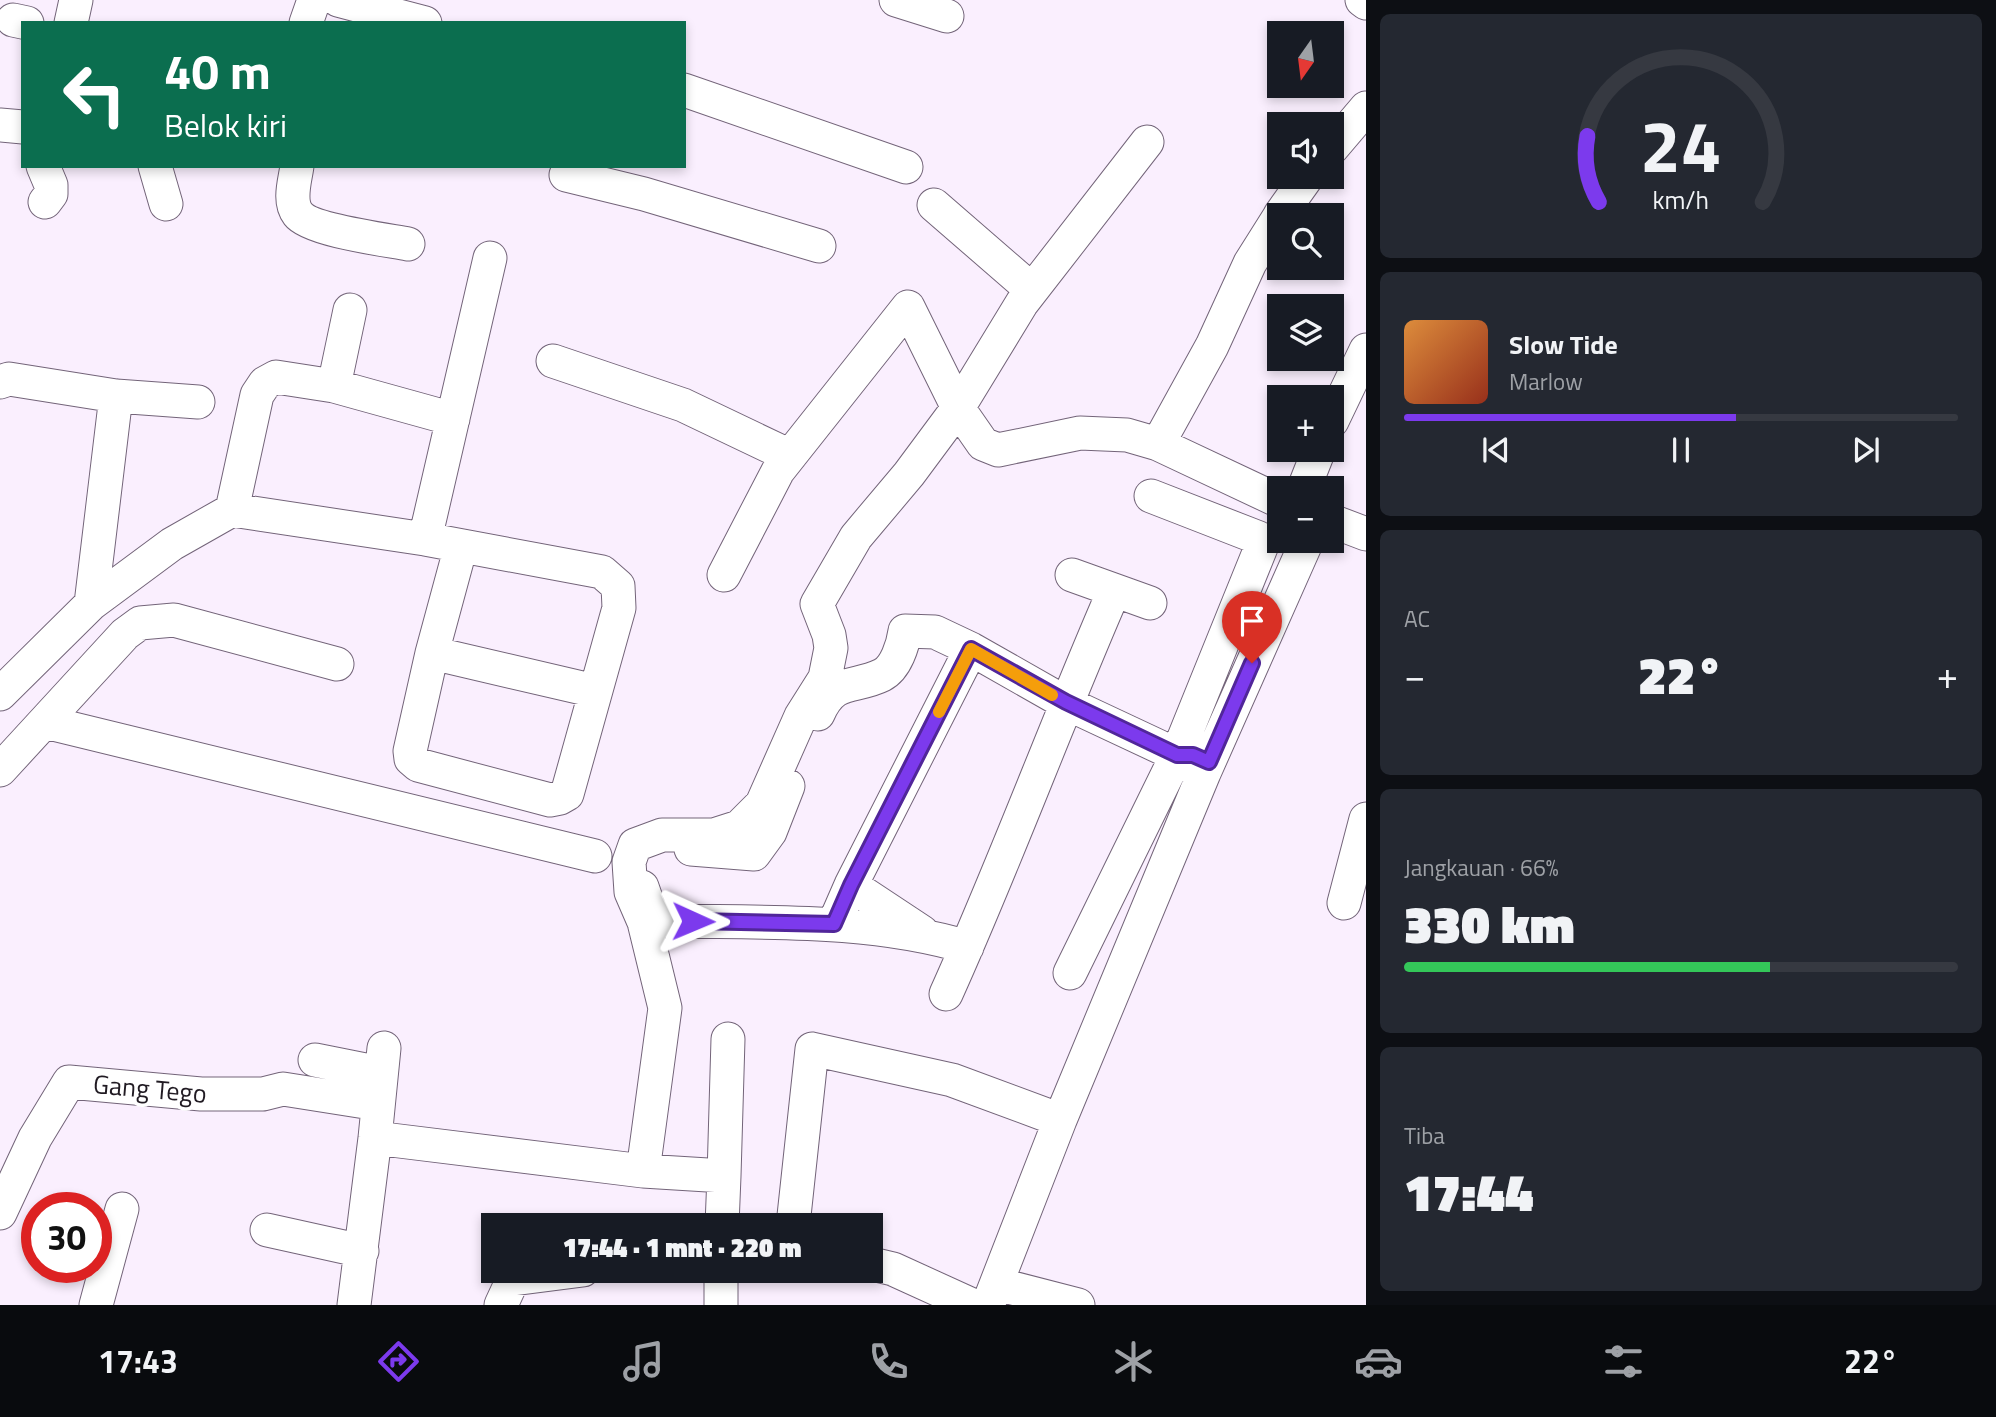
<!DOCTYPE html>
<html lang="id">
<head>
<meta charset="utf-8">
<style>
  :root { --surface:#171b24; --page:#242831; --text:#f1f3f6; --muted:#9ea1a6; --line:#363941; --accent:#7c3aed }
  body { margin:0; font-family:"Titillium Web",sans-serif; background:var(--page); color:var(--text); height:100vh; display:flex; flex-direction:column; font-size:26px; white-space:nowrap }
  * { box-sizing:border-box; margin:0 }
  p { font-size:23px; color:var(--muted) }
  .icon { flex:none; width:38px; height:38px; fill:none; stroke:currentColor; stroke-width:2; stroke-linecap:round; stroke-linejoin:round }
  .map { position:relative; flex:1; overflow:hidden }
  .details { display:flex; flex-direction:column; gap:14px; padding:14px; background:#0d0f14; width:630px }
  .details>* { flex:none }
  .guide { position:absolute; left:21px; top:21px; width:665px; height:147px; border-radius:0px; box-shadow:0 4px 10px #0003; background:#0b6e4f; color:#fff; overflow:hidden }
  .needle { width:46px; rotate:194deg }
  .buttons { position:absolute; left:1267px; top:21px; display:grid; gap:14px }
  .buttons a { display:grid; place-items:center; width:77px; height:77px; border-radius:0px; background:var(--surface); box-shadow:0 4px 10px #0003; font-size:35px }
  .speed { position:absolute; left:21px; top:1192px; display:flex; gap:14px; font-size:35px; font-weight:700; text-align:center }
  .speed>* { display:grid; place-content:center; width:91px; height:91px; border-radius:50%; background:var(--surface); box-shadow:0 4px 10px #0003; line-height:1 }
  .speed .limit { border:10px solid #d22; background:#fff; color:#111 }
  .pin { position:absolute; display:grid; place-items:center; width:60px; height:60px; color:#fff; margin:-72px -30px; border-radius:50% 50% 50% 0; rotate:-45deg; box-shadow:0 0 7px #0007 }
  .pin .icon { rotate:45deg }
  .me { position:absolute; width:77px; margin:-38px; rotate:91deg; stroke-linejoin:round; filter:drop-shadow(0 0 5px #0008) }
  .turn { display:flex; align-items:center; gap:24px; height:147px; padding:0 28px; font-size:32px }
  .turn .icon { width:91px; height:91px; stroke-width:2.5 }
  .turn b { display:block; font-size:49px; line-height:60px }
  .big { font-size:52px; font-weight:800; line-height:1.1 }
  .details .tile { flex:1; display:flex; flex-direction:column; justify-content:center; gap:10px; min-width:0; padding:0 24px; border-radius:10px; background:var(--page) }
  .details .dial { align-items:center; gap:0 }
  .dial svg { height:182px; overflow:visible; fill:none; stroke:var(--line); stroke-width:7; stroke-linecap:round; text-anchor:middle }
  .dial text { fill:var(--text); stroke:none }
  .song { display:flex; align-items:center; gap:21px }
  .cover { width:84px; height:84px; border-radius:10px; background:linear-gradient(135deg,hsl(30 70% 55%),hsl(10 70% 35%)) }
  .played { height:7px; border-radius:4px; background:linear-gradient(90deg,var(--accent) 60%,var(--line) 60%) }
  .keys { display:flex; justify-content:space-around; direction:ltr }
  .heat { display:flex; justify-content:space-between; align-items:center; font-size:38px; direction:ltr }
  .charge { height:10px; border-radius:5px; background:linear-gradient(90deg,#34c759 66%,var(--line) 0) }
  .trip { position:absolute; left:481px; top:1213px; width:402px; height:70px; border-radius:0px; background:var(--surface); box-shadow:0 4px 10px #0003; font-weight:800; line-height:70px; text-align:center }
  .dock { display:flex; height:112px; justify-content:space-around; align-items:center; background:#090b0e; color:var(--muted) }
  .dock .icon { width:49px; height:49px }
  .dock .active { color:var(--accent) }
  .dock b { font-size:32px; color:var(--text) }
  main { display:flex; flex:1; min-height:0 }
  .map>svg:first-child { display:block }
</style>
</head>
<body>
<main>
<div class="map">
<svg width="1366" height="1305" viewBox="0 0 1366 1305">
  <rect width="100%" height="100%" fill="#faeffe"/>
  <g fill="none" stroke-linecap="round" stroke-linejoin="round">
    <defs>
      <path id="minor" d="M338,0l87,23
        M896,0l51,16
        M1362,0l4,3
        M13,20l14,3
        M71,23l5,-23
        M306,23l8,-23
        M684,90l222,77
        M0,125l23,2
        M1332,148l34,-40
        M43,166l8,19v9l-6,8
        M155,166l11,38
        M297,166c-2,15 -9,35 1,48 12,16 89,26 110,30
        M566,175l78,19 175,52
        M934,205l98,85
        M1280,215l27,-38
        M553,361l130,44 107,51
        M0,382l9,-3 107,17 82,6
        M334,386l16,-76
        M1332,421l34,-71
        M1158,444l54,-98 38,-83 29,-46
        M1304,488l15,-38
        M232,510l25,-115 8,-12 11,-6 58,9 119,33
        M1332,521l34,13
        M425,539l177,33 16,14 1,22 -52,186 -7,4 -10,2 -132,-35 -7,-6 -1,-8 22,-98 29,-107
        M724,575l54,-104 130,-164 50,101 25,36 15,6 82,-17 47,2 31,9 121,57
        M1072,575l78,28
        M91,604l25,-208
        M432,653l163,38
        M0,694l91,-90 81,-60 60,-34 193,29 65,-281
        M818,714c16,-37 36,-25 64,-39 14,-7 21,-30 23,-44l30,1 36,17 95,54 111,52 11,11 16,7
        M45,722l550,134
        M0,770l125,-136 15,-11 34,-3 163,44
        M691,849l63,5 16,-22 18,-46
        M851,885l71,47
        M642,887l8,23 15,11c102,2 204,-3 302,26
        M1344,903l22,-84
        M834,924l17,-39 120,-236
        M1070,973l107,-218 85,-210 -3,-7 -108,-42
        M946,994c60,-133 110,-270 168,-403
        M315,1060l65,13
        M375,1138l268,33 81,5 4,-137
        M643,1171l22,-163 -21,-86 -13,-30 -2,-30 6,-17 27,-10h52l25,-8 23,-23 39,-88 24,-38 6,-30 -2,-13 -12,-31 39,-67 53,-63 49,-66 64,-105 125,-161
        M0,1213l35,-75 34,-56 132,12h62l20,-5 95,15
        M722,1225l2,-49
        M793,1225l19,-176 140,31 108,40
        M267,1230l95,21
        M872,1264l21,5 79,36
        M997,1284l81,21
        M96,1305l26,-96
        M354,1305l21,-167 9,-90
        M501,1305l12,-26 70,-9
        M721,1305v-35
        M988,1305l72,-185 144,-347 103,-232"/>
    </defs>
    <use href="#minor" stroke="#736479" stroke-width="35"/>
    <use href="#minor" stroke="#fff" stroke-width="33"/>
  </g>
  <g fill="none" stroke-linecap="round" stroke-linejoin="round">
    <defs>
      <path id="route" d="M693,921l141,3 17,-39 120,-236 95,53 111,53h16l16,7 43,-99"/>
    </defs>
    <use href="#route" stroke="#51269a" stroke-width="18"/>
    <use href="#route" stroke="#7c3aed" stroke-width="12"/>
    <path stroke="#f59e0b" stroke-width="12" d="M939,712l32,-63 81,46"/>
  </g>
  <g text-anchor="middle" stroke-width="7" stroke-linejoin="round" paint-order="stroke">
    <g font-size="26" fill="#211b23" stroke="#fff">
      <text transform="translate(150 1089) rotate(5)" y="9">Gang Tego</text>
    </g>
  </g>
</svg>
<div class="buttons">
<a><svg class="needle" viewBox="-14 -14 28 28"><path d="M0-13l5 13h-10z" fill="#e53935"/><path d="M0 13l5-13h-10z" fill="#9ea1a6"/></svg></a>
<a><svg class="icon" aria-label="sound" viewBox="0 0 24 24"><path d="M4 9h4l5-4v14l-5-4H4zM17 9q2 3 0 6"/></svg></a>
<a><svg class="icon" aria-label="search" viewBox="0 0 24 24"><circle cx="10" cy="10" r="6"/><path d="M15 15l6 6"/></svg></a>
<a><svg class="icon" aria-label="layers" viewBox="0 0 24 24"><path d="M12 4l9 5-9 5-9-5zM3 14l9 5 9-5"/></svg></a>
<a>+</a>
<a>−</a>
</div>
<div class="speed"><div class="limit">30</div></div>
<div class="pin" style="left:1252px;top:663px;background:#d93025"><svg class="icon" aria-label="arrive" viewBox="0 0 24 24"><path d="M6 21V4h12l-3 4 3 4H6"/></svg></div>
<svg class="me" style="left:693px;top:921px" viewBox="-20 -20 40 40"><path d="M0-17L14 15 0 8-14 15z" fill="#7c3aed" stroke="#fff" stroke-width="4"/></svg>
<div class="trip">17:44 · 1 mnt · 220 m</div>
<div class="guide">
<div class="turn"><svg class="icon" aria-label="left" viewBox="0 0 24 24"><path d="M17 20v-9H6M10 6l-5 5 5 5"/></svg><div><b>40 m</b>Belok kiri</div></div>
</div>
</div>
<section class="details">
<div class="tile dial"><svg viewBox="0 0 100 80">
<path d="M14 69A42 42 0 1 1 86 69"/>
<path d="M14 69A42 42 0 0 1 9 40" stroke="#7c3aed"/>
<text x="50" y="56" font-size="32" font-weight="700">24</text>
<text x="50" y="72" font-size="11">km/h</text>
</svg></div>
<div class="tile">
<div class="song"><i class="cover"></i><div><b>Slow Tide</b><p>Marlow</p></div></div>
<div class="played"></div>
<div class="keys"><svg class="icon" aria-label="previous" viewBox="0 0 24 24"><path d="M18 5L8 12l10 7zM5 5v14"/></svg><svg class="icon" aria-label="pause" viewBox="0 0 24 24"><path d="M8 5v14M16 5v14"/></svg><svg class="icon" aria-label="next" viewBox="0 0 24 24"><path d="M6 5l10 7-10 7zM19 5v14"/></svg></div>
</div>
<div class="tile"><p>AC</p>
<div class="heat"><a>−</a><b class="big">22°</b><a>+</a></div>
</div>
<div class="tile"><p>Jangkauan · 66%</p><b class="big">330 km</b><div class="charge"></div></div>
<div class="tile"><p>Tiba</p><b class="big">17:44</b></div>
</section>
</main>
<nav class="dock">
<b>17:43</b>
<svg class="icon active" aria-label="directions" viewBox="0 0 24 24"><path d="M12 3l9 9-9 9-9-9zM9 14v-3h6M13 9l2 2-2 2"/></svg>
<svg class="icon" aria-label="music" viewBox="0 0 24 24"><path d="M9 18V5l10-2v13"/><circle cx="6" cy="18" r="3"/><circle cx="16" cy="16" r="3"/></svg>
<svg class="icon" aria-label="phone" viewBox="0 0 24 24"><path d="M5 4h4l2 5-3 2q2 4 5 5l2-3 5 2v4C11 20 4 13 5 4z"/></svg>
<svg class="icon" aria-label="climate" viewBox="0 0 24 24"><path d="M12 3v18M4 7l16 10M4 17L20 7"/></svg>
<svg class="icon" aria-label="car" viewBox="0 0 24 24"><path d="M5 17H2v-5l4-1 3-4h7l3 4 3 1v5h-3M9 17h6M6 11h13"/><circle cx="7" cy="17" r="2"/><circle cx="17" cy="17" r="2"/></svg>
<svg class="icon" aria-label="filters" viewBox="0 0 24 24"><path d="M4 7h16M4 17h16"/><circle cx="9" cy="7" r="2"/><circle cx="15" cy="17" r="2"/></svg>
<b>22°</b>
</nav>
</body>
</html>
